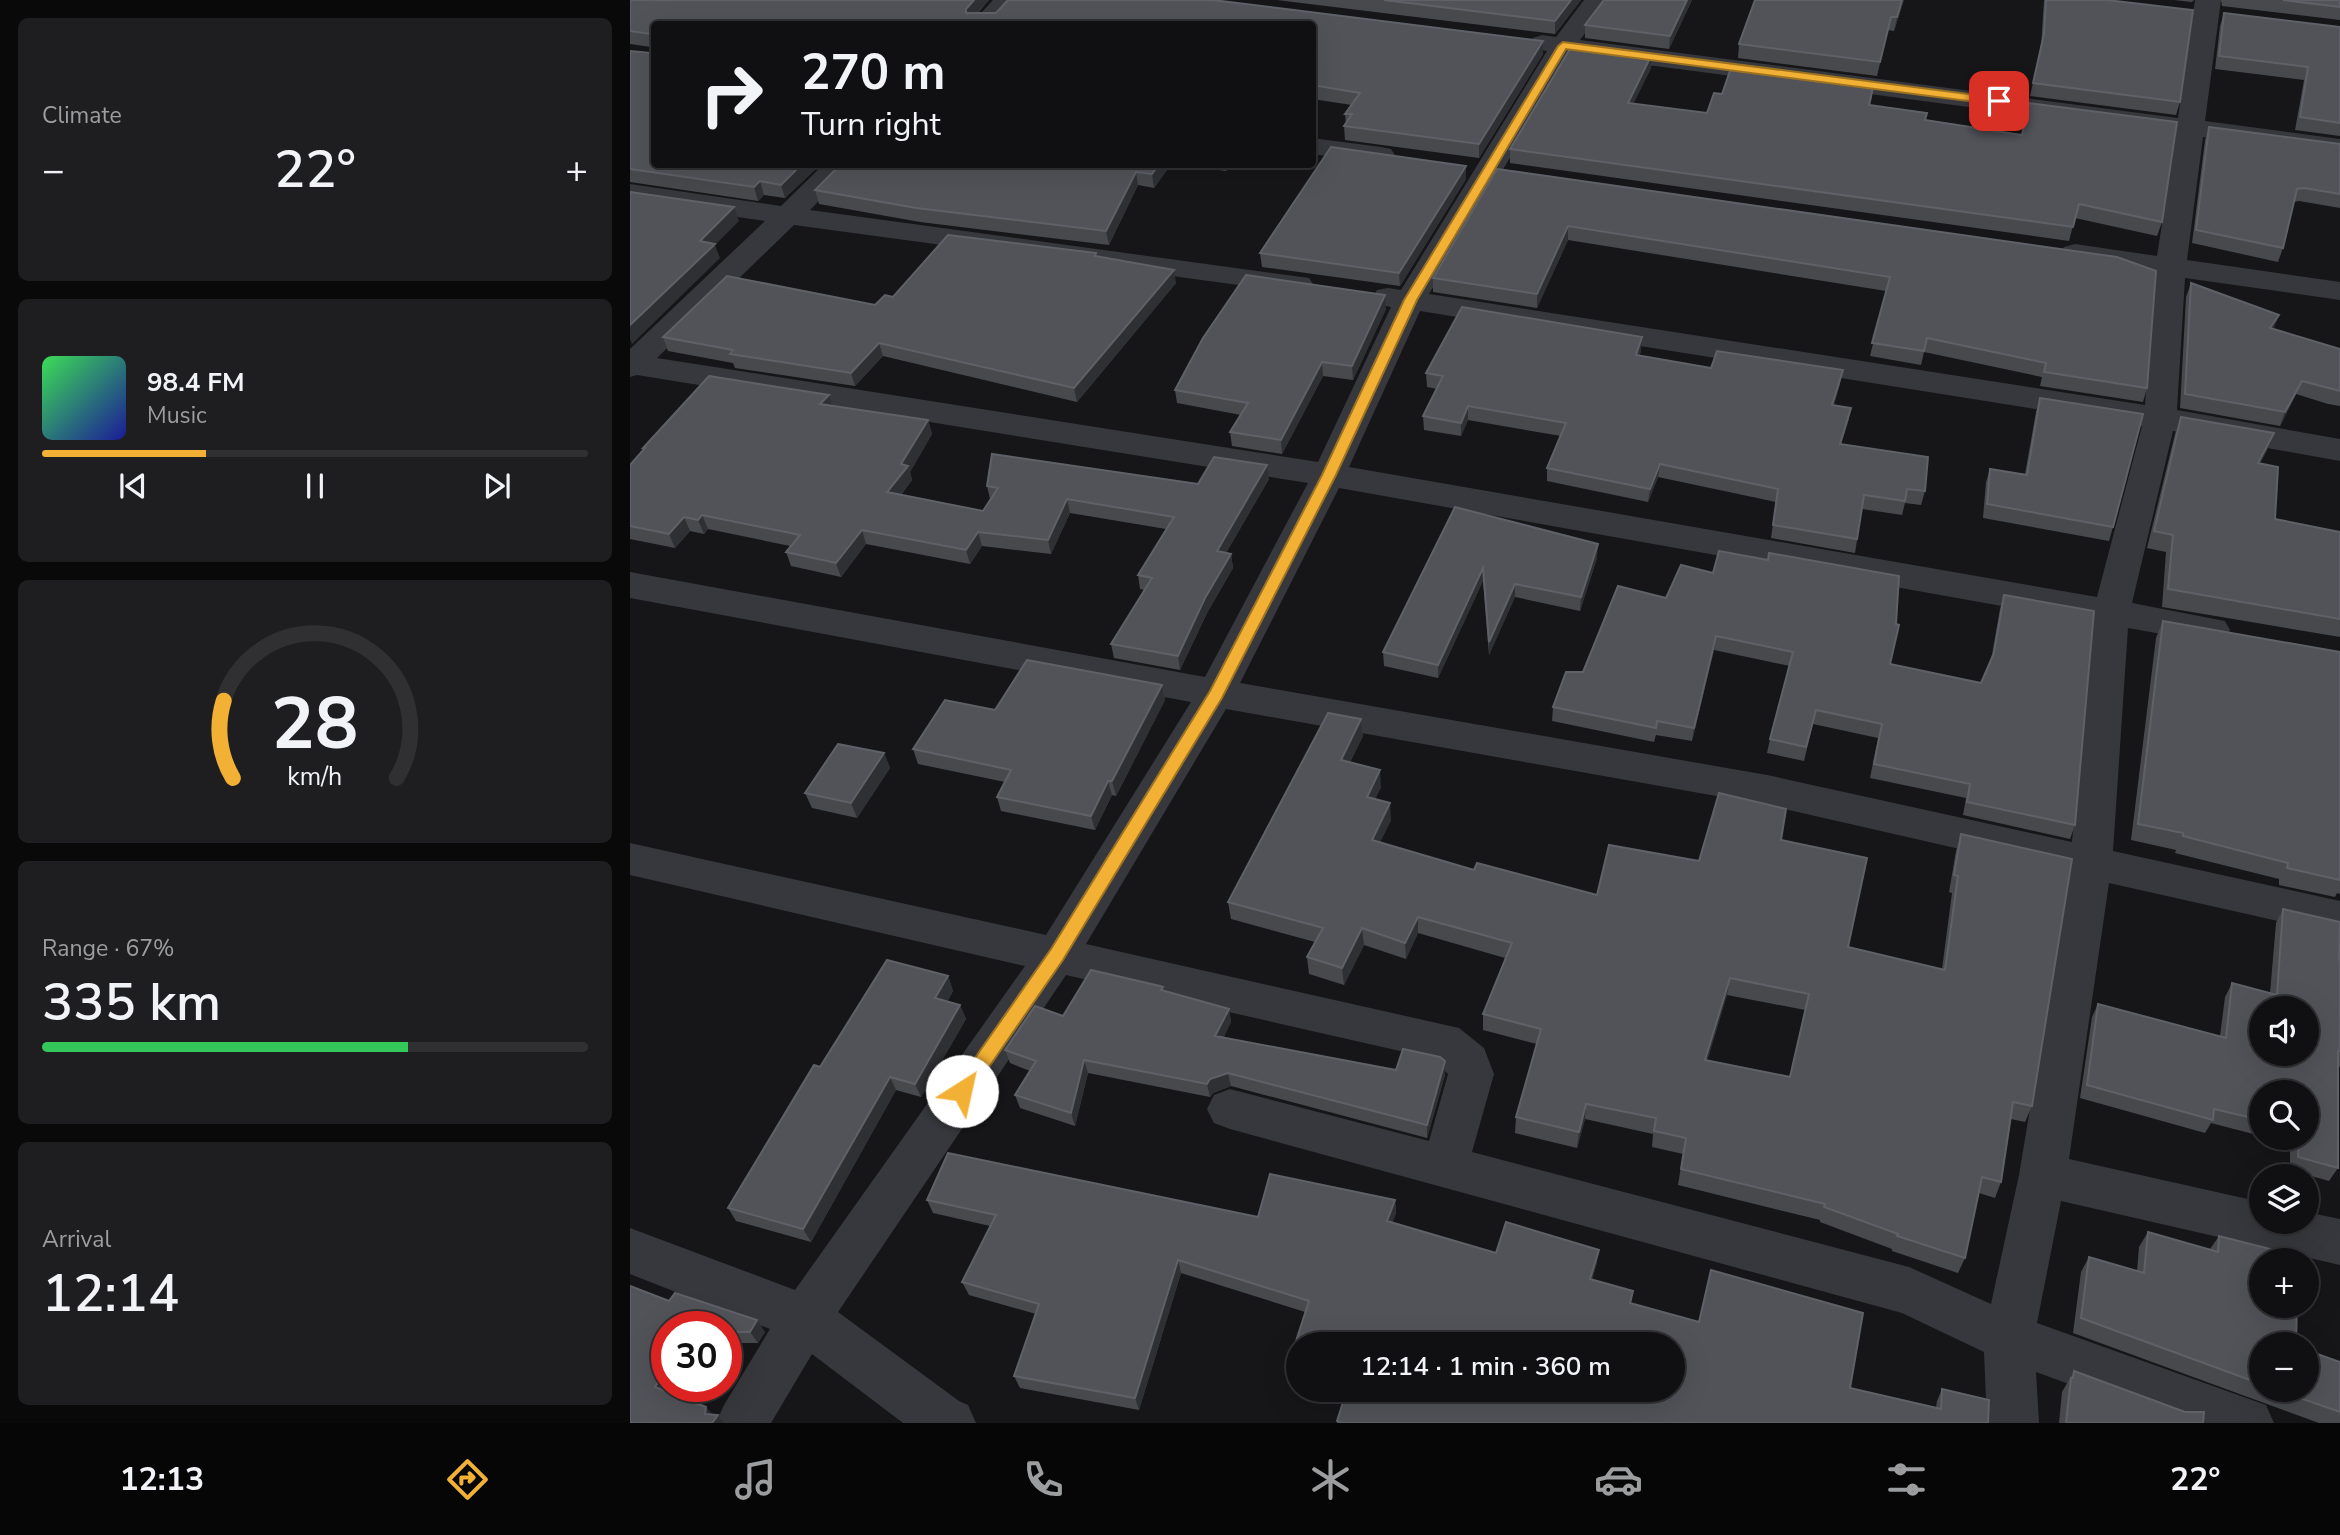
<!DOCTYPE html>
<html lang="en">
<head>
<meta charset="utf-8">
<style>
  :root { --surface:#101012; --page:#1e1e20; --text:#f1f3f6; --muted:#9c9d9f; --line:#303032; --accent:#f2b134 }
  body { margin:0; font-family:"Nunito Sans",sans-serif; background:var(--page); color:var(--text); height:100vh; display:flex; flex-direction:column; font-size:26px; white-space:nowrap }
  * { box-sizing:border-box; margin:0 }
  p { font-size:23px; color:var(--muted) }
  .icon { flex:none; width:38px; height:38px; fill:none; stroke:currentColor; stroke-width:2; stroke-linecap:round; stroke-linejoin:round }
  .map { position:relative; flex:1; overflow:hidden }
  .panel { display:flex; flex-direction:column; gap:18px; padding:18px; background:#09090a; width:630px }
  .panel>* { flex:none }
  .hud { position:absolute; left:21px; top:21px; width:665px; height:147px; border-radius:7px; box-shadow:0 7px 28px #0002,0 0 0 2px var(--line); background:#101012; color:var(--text); overflow:hidden }
  .fabs { position:absolute; left:1619px; top:996px; display:grid; gap:14px }
  .fabs a { display:grid; place-items:center; width:70px; height:70px; border-radius:50%; background:var(--surface); box-shadow:0 7px 28px #0002,0 0 0 2px var(--line); font-size:35px }
  .speed { position:absolute; left:21px; top:1311px; display:flex; gap:14px; font-size:35px; font-weight:700; text-align:center }
  .speed>* { display:grid; place-content:center; width:91px; height:91px; border-radius:50%; background:var(--surface); box-shadow:0 7px 28px #0002,0 0 0 2px var(--line); line-height:1 }
  .speed .limit { border:10px solid #d22; background:#fff; color:#111 }
  .pin { position:absolute; display:grid; place-items:center; width:60px; height:60px; color:#fff; margin:-30px; border-radius:14px; box-shadow:0 4px 10px #0006 }
  .me { position:absolute; width:77px; margin:-38px; rotate:35deg; stroke-linejoin:round; filter:drop-shadow(0 0 5px #0008) }
  .turn { display:flex; align-items:center; gap:24px; height:147px; padding:0 35px; font-size:32px }
  .turn .icon { width:91px; height:91px; stroke-width:2.5 }
  .turn b { display:block; font-size:49px; line-height:60px }
  .big { font-size:52px; font-weight:600; line-height:1.1 }
  .panel .card { flex:1; display:flex; flex-direction:column; justify-content:center; gap:10px; min-width:0; padding:0 24px; border-radius:10px; background:var(--page) }
  .panel .dial { align-items:center; gap:0 }
  .dial svg { height:182px; overflow:visible; fill:none; stroke:var(--line); stroke-width:7; stroke-linecap:round; text-anchor:middle }
  .dial text { fill:var(--text); stroke:none }
  .song { display:flex; align-items:center; gap:21px }
  .cover { width:84px; height:84px; border-radius:10px; background:linear-gradient(135deg,hsl(130 70% 55%),hsl(240 70% 35%)) }
  .played { height:7px; border-radius:4px; background:linear-gradient(90deg,var(--accent) 30%,var(--line) 30%) }
  .keys { display:flex; justify-content:space-around; direction:ltr }
  .heat { display:flex; justify-content:space-between; align-items:center; font-size:38px; direction:ltr }
  .charge { height:10px; border-radius:5px; background:linear-gradient(90deg,#34c759 67%,var(--line) 0) }
  .trip { position:absolute; left:656px; top:1332px; width:399px; height:70px; border-radius:35px; background:var(--surface); box-shadow:0 7px 28px #0002,0 0 0 2px var(--line); font-weight:600; line-height:70px; text-align:center }
  .tabs { display:flex; height:112px; justify-content:space-around; align-items:center; background:#060607; color:var(--muted) }
  .tabs .icon { width:49px; height:49px }
  .tabs .selected { color:var(--accent) }
  .tabs b { font-size:32px; color:var(--text) }
  main { display:flex; flex:1; min-height:0 }
  .map>svg:first-child { display:block }
</style>
</head>
<body>
<main>
<section class="panel">
<div class="card"><p>Climate</p>
<div class="heat"><a>−</a><b class="big">22°</b><a>+</a></div>
</div>
<div class="card">
<div class="song"><i class="cover"></i><div><b>98.4 FM</b><p>Music</p></div></div>
<div class="played"></div>
<div class="keys"><svg class="icon" aria-label="previous" viewBox="0 0 24 24"><path d="M18 5L8 12l10 7zM5 5v14"/></svg><svg class="icon" aria-label="pause" viewBox="0 0 24 24"><path d="M8 5v14M16 5v14"/></svg><svg class="icon" aria-label="next" viewBox="0 0 24 24"><path d="M6 5l10 7-10 7zM19 5v14"/></svg></div>
</div>
<div class="card dial"><svg viewBox="0 0 100 80">
<path d="M14 69A42 42 0 1 1 86 69"/>
<path d="M14 69A42 42 0 0 1 10 35" stroke="#f2b134"/>
<text x="50" y="56" font-size="32" font-weight="700">28</text>
<text x="50" y="72" font-size="11">km/h</text>
</svg></div>
<div class="card"><p>Range · 67%</p><b class="big">335 km</b><div class="charge"></div></div>
<div class="card"><p>Arrival</p><b class="big">12:14</b></div>
</section>
<div class="map">
<svg width="1710" height="1423" viewBox="0 0 1710 1423">
  <rect width="100%" height="100%" fill="#161618"/>
  <g fill="none" stroke-linecap="round" stroke-linejoin="round">
    <path fill="#37383d" fill-rule="evenodd" d="M363,0h27l-23,24h-26z
      M954,0h26l-30,40 598,78 17,-118h26l-16,121 135,18v16l-137,-18 -16,123 153,22v18l-155,-22 -8,132 163,29v22l-167,-30 -41,172 93,18 5,9 -5,9 -13,4 -84,-15 -15,223 227,50v34l-231,-52 -40,276 192,43v20h45v-10l34,7v46l-279,-64 -24,122 229,82 8,18h-98l-140,-51 3,51h-52l-3,-71 -82,-39 -672,-184 -16,-6 -7,-14 7,-14 16,-6 199,52 19,-67 -17,-16 -365,-83 -228,337 121,89 9,4 8,18h-73l-91,-69 -41,69h-55l8,-18 46,-76 -140,-55v-46l165,62 230,-324 -395,-91v-32l416,92 145,-233 -561,-104v-26l575,105 103,-194 -671,-108 -7,2v-28l135,-128 -135,-19v-18l151,22 43,-42h31l-45,46 499,68 4,6 -4,6 -11,3 -504,-68 -137,133 661,104 73,-155 -14,-3 -4,-7 4,-7 11,-2 13,2 146,-239 -14,-3 -4,-5 4,-5 9,-3 14,2zM941,55l605,79 -19,122 -82,-12 -11,3 -4,6 4,6 11,3 80,12 -10,131 -716,-111zM790,311l722,115 -45,171 -748,-130zM709,488l753,134 -20,220 -305,-67 -527,-92zM596,709l541,96 302,69 -50,301 -28,129 -82,-37 -437,-115 22,-78 -10,-26 -25,-20 -373,-84z
      M682,138l69,9 10,2 4,6 -4,6 -10,2 -69,-9z"/>
  </g>
  <path fill="#47494d" fill-rule="evenodd" d="M0,0h359l-11,13h18l12,-13h205l330,41v13l-64,104 -134,-18 -1,-14 2,-2 -1,-10 7,-9 -40,-6v-75h-658v140h167l-36,34 -21,-3 -6,6 -128,-19v-131l21,2v-6l-21,-3z
    M647,0h304l-26,34z
    M1062,0l-23,49 -84,-11v-13z
    M1274,0l-10,31 -6,-1 -11,46 -139,-18 1,-14z
    M1414,0h63l73,102 -4,13 -146,-19 11,-49z
    M1544,0h20l-2,2z
    M1591,0h119v20l-118,-14z
    M1594,13l116,14v109l-45,-6 9,-50 -89,-11 5,-43z
    M1022,54l-1,14 -18,36 74,9 15,-19 150,3 -2,8 55,15 237,102 -5,14 -82,-18 -6,23 -559,-78v-14z
    M1579,127l131,17v64l-41,-7 -5,1 -11,46 -5,14 -86,-19 13,-103z
    M541,164l-17,24 -16,-3 -29,60 -189,-23 -101,-18 -4,-14z
    M546,164h56l-6,7z
    M867,169l620,88 30,131 -4,14 -103,-16 2,-9 -118,-25 -3,13 -51,-9 16,-65 -318,-51 -31,68 -104,-16v-14z
    M836,179l-66,107 -138,-19 -2,-14z
    M466,253v3l80,27 -99,119 -194,-46 -28,30 -120,-18 -2,-5 -65,-12 -5,-14 212,-32 18,-8z
    M1561,283l82,46 67,20v57l-12,-2 -32,-10 -16,32 -100,-18 6,-111z
    M756,309l-33,71 -30,-4 -41,78 -50,-8 -2,-14 11,-17 -64,-12 -2,-13z
    M1011,351l-2,5 72,12 129,16 -6,21 17,3 -3,14 -7,22 84,47 -4,14 -16,-2 -3,12 -40,-6 -7,44 -84,-15 5,-36 -118,-25 -10,25 -101,-21v-13l14,-32 -93,-16 -7,16 -37,-6 -1,-14 14,-27 -10,-2 -1,-14z
    M1410,398l73,129 -4,14 -126,-23 3,-36 4,-13 35,5 11,-62z
    M202,406l96,14 4,14 -22,38 2,8 -11,15 82,16 7,-12 -3,-13 211,-2 71,-5 -43,74 5,1 2,14 -26,45 -27,57 -66,-12 -3,-14 33,-54 -4,-1 -2,-14 28,-46 -96,-16 -19,41 -69,-8 -12,18 -104,-20 -25,33 -50,-11 -5,-14 4,-6 -82,-17 -4,5 -14,-3 -15,17 -45,-9v-74l14,-15 -1,-2z
    M1551,417l93,16 -14,30 15,56 65,13v105l-178,-30 4,-55 -19,-4 28,-114z
    M825,507l142,51 -17,53 -65,-14 -26,58 -6,-74 -45,97 -54,-12 -1,-14z
    M988,586l272,78 91,19 10,-23 9,-51 4,-14 71,230 -5,14 -107,-24 3,-17 -96,-20 8,-40 -65,-14 -9,37 -37,-8 3,-14 20,-73 -76,-16 -22,91 -36,-6 -2,7 -102,-21 1,-14 30,-35z
    M1533,621l177,31v242l-3,-1 -2,4 -56,-12v-6l-104,-26 1,-3 -45,-10 25,-202z
    M532,685l3,15 -49,96 -4,-1 -17,35 -94,-19 -4,-14 8,-15 -87,-18 -5,-15 82,-39z
    M731,719l2,17 -13,26 31,25 -6,12 16,21 -11,22 94,28 123,25 102,-34 82,-21 67,107 94,22 10,-76 -3,-1 7,-41 5,-17 71,272 -7,16 -14,-3 -10,63 -6,16 -16,-5 -14,65 -7,15 -66,-22v-2l-72,-27v-2l-142,-35 5,-31 -31,-7 1,-13 -68,-15 -8,29 -62,-15 1,-16 21,-73 -54,-14v-16l22,-56 -87,-25 -12,26 -42,-14 -20,40 -35,-11 -2,-17 8,-15 -84,-23 -3,-17zM1097,995l78,15 -15,67 -83,-17z
    M254,753l6,15 -33,50 -45,-10 -7,-15z
    M1653,909l57,51v107l-2,-1v102l-9,13 -39,-11v-27l-21,-5h37l-45,-46v44l-50,-13 -6,10 -125,-35 12,-81 6,-13 122,32 5,-39 7,-14 38,10 6,-70z
    M318,976l5,15 -6,11 13,3 6,14 -45,78 -25,-7 -85,152 -75,-21 -8,-13 92,-141z
    M533,987v3l66,19 2,13 -8,16 173,32 49,5 -18,63 -196,-52 -18,7 -3,4 -122,-24 -13,53 -55,-18 -5,-13 15,-24 -20,-8 -5,-13 58,-34z
    M297,1200l331,17 137,-17 1,13 -4,10 104,30 101,9 -5,18 41,11 -2,12 219,85 86,19 1,-6 5,-12 46,34h-651l7,-25 -35,-8h364l-375,-46v43l-10,-3 -2,-12 19,-60 -124,-39 -42,137 -119,-22 -6,-12 22,-62 -67,-19 -7,-13 28,-56 -57,-13z
    M1518,1232l62,17 9,-13 42,108v46h45l34,-28v61h-21l-246,-90 8,-61 8,-15 48,14 2,-24z
    M39,1301l96,31 -7,11h-32v-17h-59l1,66 44,22 6,1 6,8h-94z
    M1444,1371l129,52h-144l3,-31z"/>
  <path fill="#2f3033" d="M344,0h15l-20,22v2l-3,-15z
    M941,0h10l-26,34v-13z
    M1057,0h5l-23,49 1,-13z
    M1272,0h2l-10,31 3,-14z
    M913,41v13l-64,104v-14z
    M1022,54l-1,14 -24,49 1,-14z
    M172,164h19l-36,34 -4,-13z
    M529,164h12l-17,24 -2,-14z
    M596,164h6l-6,7z
    M836,166v13l-66,107 -1,-13z
    M506,172l2,13 -29,60 -3,-14z
    M130,181l4,14 -6,6 -4,-14z
    M104,207l5,14 -24,24 5,13 -88,86 -2,-5v-14l70,-84z
    M938,226v14l-31,68v-14z
    M544,270l2,13 -99,119 -3,-14z
    M755,295l1,14 -33,71 -1,-14z
    M1649,315l-5,13 -9,14 5,-14z
    M1012,337l-1,14 -6,18 1,-14z
    M249,343l4,13 -28,30 -4,-13z
    M692,362l1,14 -41,78 -1,-14z
    M1213,370l-3,14 -10,34 2,-13z
    M1672,381l-6,13 -16,32 5,-14z
    M199,395l4,14 -13,-5z
    M838,406v14l-7,16v-13z
    M1221,408l-3,14 -11,36 3,-14z
    M298,420l4,14 -22,38 2,8 -20,26 -5,-14 14,-28z
    M1644,433l-7,18 -16,29 7,-17z
    M1030,464l-2,13 -10,25 2,-13z
    M637,465l2,14 -50,86 -2,-14z
    M437,499l3,14 -19,41 -3,-14z
    M72,515l6,14 -4,5 -6,-14z
    M54,517l6,14 -15,17 -6,-14z
    M232,530l4,14 -25,33 -5,-14z
    M348,532l4,14 -12,18 -4,-14z
    M968,544l-1,14 -17,53 1,-14z
    M601,554l2,14 -26,45 -27,57 -2,-14 27,-58z
    M853,568v13l-45,97v-13z
    M885,584v13l-26,58v-13z
    M1086,636l-2,14 -22,91 2,-13z
    M532,685l3,15 -49,96 -4,-15z
    M731,719l2,17 -21,41 -1,-17z
    M254,753l6,15 -33,50 -6,-15z
    M750,770l1,17 -13,27 -1,-17z
    M478,781l4,14 -17,35 -4,-14z
    M760,803l1,17 -18,37 -1,-17z
    M788,917v16l-12,26 -1,-16z
    M732,928l2,17 -20,40 -2,-17z
    M318,976l5,15 -12,22 -6,-15z
    M1100,978l-3,17 -24,81 2,-16z
    M330,1005l6,14 -45,78 -6,-13z
    M599,1009l2,13 -13,28 -3,-14z
    M454,1060l4,13 -13,53 -4,-13z
    M815,1061v14l-18,63v-13z
    M598,1073l3,13 -18,7 -3,4 -3,-13 3,-5z
    M260,1077l6,13 -85,152 -8,-13z
    M956,1104l-1,15 -8,29 2,-16z
    M765,1200l1,13 -8,22 -1,-14z
    M969,1250l-2,12 -8,30 1,-13z
    M548,1260l3,13 -42,137 -4,-12z
    M127,1320l8,12 -7,11 -8,-11z
    M37,1368v18h5l-8,12 -9,-11z
    M76,1407l9,11 3,-3 6,8h-12l-7,-9z"/>
  <path fill="#525359" stroke="#5f6168" stroke-width="2" fill-rule="evenodd" d="M0,0h344l-8,9v4h30l12,-13h205l330,41 -64,103 -135,-18 8,-12h-7l15,-21 -48,-8v-61h-658v140h148l-21,21 -21,-4 -6,6 -124,-18v-118l21,2v-19l-21,-3z
    M754,0h187l-16,21z
    M974,0h83l-17,36 -85,-11z
    M1125,0h147l-5,17h-6l-11,45 -141,-18z
    M1416,0h61l86,10 -13,92 -147,-19 11,-49z
    M1653,0h57v7z
    M1594,13l116,14v96l-40,-6 8,-50 -89,-11z
    M943,44l79,10 -24,49 79,10 7,-20 8,1 10,-29 142,18 -5,22 58,8 -2,7 97,15 7,-32 148,19 -15,100 -83,-18 -6,23 -563,-78z
    M1579,127l131,17v50l-36,-6 -7,1 -14,59 -87,-18z
    M701,147l135,19 -67,107 -139,-20z
    M211,164h318l-7,10 -16,-2 -30,59 -190,-23 -101,-18z
    M867,169l620,88 39,14 -9,117 -103,-16 2,-9 -119,-25 -3,13 -52,-8 18,-66 -322,-51 -31,68 -104,-16z
    M0,192l104,15 -34,34 15,3 -85,81z
    M318,235l148,18 -1,3 79,14 -100,118 -195,-45 -28,30 -121,-19 3,-4 -70,-13 64,-61 148,29 10,-10 8,2z
    M616,275l139,20 -33,71 -30,-4 -41,78 -51,-8 18,-29 -73,-13 28,-52z
    M1561,283l88,32 -9,13 70,21v42l-38,-10 -17,31 -100,-18z
    M832,307l180,30 -6,18 75,13 6,-17 126,19 -11,35 19,3 -11,36 88,13 -3,34 -18,-2 -2,12 -41,-6 -7,44 -84,-14 5,-36 -118,-25 -10,25 -103,-21 19,-45 -98,-17 -7,17 -38,-7 20,-40 -17,-3z
    M79,376l120,19 -9,9 108,16 -27,44 7,2 -21,26 96,19 15,-23 -11,-2 5,-32 206,30 16,-27 53,8 -50,86 14,3 -26,44 -27,58 -67,-12 41,-66 -14,-3 36,-58 -107,-18 -19,41 -70,-8 -12,18 -104,-20 -26,33 -50,-11 14,-17 -98,-20 -4,5 -14,-3 -15,17 -39,-8v-61l15,-17h-2z
    M1410,398l103,16 -30,113 -126,-23 3,-35 37,6z
    M1551,417l93,16 -16,30 20,4 -3,52 65,13v87l-172,-30 5,-54 -19,-4z
    M825,507l143,37 -17,53 -66,-13 -26,58 -6,-74 -45,97 -55,-13z
    M1089,551l49,9 1,-7 130,23 -3,48 3,1 -9,39 91,19 13,-30 10,-58 90,16 -19,214 -108,-23 3,-18 -96,-20 8,-40 -66,-14 -10,37 -36,-8 23,-87 -77,-16 -22,92 -37,-7 -1,7 -103,-21 13,-35h17l35,-86 48,12 15,-33 32,8z
    M1533,621l177,31v228l-53,-12 1,-5 -105,-27v-3l-45,-9z
    M397,660l135,25 -50,96h-4l-17,35 -94,-19 14,-27 -98,-21 32,-49 50,10z
    M698,713l33,6 -20,41 39,10 -13,27 23,6 -18,37 102,30 3,-7 120,32 12,-50 90,16 20,-68 67,16 -5,31 86,18 -19,89 97,23 13,-94 -4,-1 7,-41 111,25 -40,247 -19,-4 -12,80 -19,-5 -17,81 -68,-22 1,-2 -74,-27 1,-3 -144,-35 5,-31 -32,-7 2,-13 -70,-14 -7,28 -63,-15 25,-88 -58,-15 29,-71 -94,-26 -13,26 -43,-15 -20,40 -35,-11 16,-29 -95,-26zM1100,978l79,16 -19,83 -85,-17z
    M208,744l46,9 -33,50 -46,-10z
    M1653,909l57,13 -1,38h1v91h-2v117l-40,-11 1,-19h7v-46h-45v28l-47,-11 -1,11 -126,-35 11,-81 128,34 6,-55 45,12zM1631,1008h45v46h-45z
    M257,960l61,16 -13,22 25,7 -45,79 -25,-7 -87,152 -75,-21 86,-143 6,2z
    M461,970l69,16 3,1 -2,3 68,19 -14,27 181,34 7,-21 37,8 5,4 -18,64 -199,-52 -18,6 -3,5 -123,-24 -13,53 -56,-18 21,-34 -31,-11 30,-44 28,10z
    M318,1153l310,64 12,-43 125,26 -8,21 109,32 10,-31 93,28 -9,29 43,12 -3,12 69,19 12,-52 152,43 -13,75 91,21 1,-20 47,11 -1,23h-647l-4,-2 10,-31h326v-46h-375v31l-12,-3 23,-71 -131,-41 -43,138 -121,-22 25,-72 -77,-22 34,-67 -69,-15z
    M1518,1232l70,20 1,-16 79,20v4h-37v46h36l-1,38h-35v40l-180,-66 8,-61 55,16z
    M0,1286l39,15 6,-8 82,27 -7,12h-24v-6h-59v42l-12,19 51,20 -1,7 13,1 -6,8h-82z
    M1676,1350l34,12v50l-63,-22h29z
    M1444,1371l111,41h19l-1,11h-137l5,-45h2z"/>
  <path fill="#f2b134" stroke="#9d7322" stroke-width="2" d="M933,42l436,56 6,3 -6,4 -433,-56 -149,251 -81,175 -114,223 -159,262 -94,136 -7,3 -6,-3 -3,-5 3,-6 95,-136 159,-258 112,-216 82,-175 154,-254z"/>
</svg>
<div class="fabs">
<a><svg class="icon" aria-label="sound" viewBox="0 0 24 24"><path d="M4 9h4l5-4v14l-5-4H4zM17 9q2 3 0 6"/></svg></a>
<a><svg class="icon" aria-label="search" viewBox="0 0 24 24"><circle cx="10" cy="10" r="6"/><path d="M15 15l6 6"/></svg></a>
<a><svg class="icon" aria-label="layers" viewBox="0 0 24 24"><path d="M12 4l9 5-9 5-9-5zM3 14l9 5 9-5"/></svg></a>
<a>+</a>
<a>−</a>
</div>
<div class="speed"><div class="limit">30</div></div>
<div class="pin" style="left:1369px;top:101px;background:#d93025"><svg class="icon" aria-label="arrive" viewBox="0 0 24 24"><path d="M6 21V4h12l-3 4 3 4H6"/></svg></div>
<svg class="me" style="left:332px;top:1091px" viewBox="-20 -20 40 40"><circle r="19" fill="#fff"/><path d="M0-13L10 11 0 6-10 11z" fill="#f2b134"/></svg>
<div class="trip">12:14 · 1 min · 360 m</div>
<div class="hud">
<div class="turn"><svg class="icon" aria-label="right" viewBox="0 0 24 24"><path d="M7 20v-9h11M14 6l5 5-5 5"/></svg><div><b>270 m</b>Turn right</div></div>
</div>
</div>
</main>
<nav class="tabs">
<b>12:13</b>
<svg class="icon selected" aria-label="directions" viewBox="0 0 24 24"><path d="M12 3l9 9-9 9-9-9zM9 14v-3h6M13 9l2 2-2 2"/></svg>
<svg class="icon" aria-label="music" viewBox="0 0 24 24"><path d="M9 18V5l10-2v13"/><circle cx="6" cy="18" r="3"/><circle cx="16" cy="16" r="3"/></svg>
<svg class="icon" aria-label="phone" viewBox="0 0 24 24"><path d="M5 4h4l2 5-3 2q2 4 5 5l2-3 5 2v4C11 20 4 13 5 4z"/></svg>
<svg class="icon" aria-label="climate" viewBox="0 0 24 24"><path d="M12 3v18M4 7l16 10M4 17L20 7"/></svg>
<svg class="icon" aria-label="car" viewBox="0 0 24 24"><path d="M5 17H2v-5l4-1 3-4h7l3 4 3 1v5h-3M9 17h6M6 11h13"/><circle cx="7" cy="17" r="2"/><circle cx="17" cy="17" r="2"/></svg>
<svg class="icon" aria-label="filters" viewBox="0 0 24 24"><path d="M4 7h16M4 17h16"/><circle cx="9" cy="7" r="2"/><circle cx="15" cy="17" r="2"/></svg>
<b>22°</b>
</nav>
</body>
</html>
